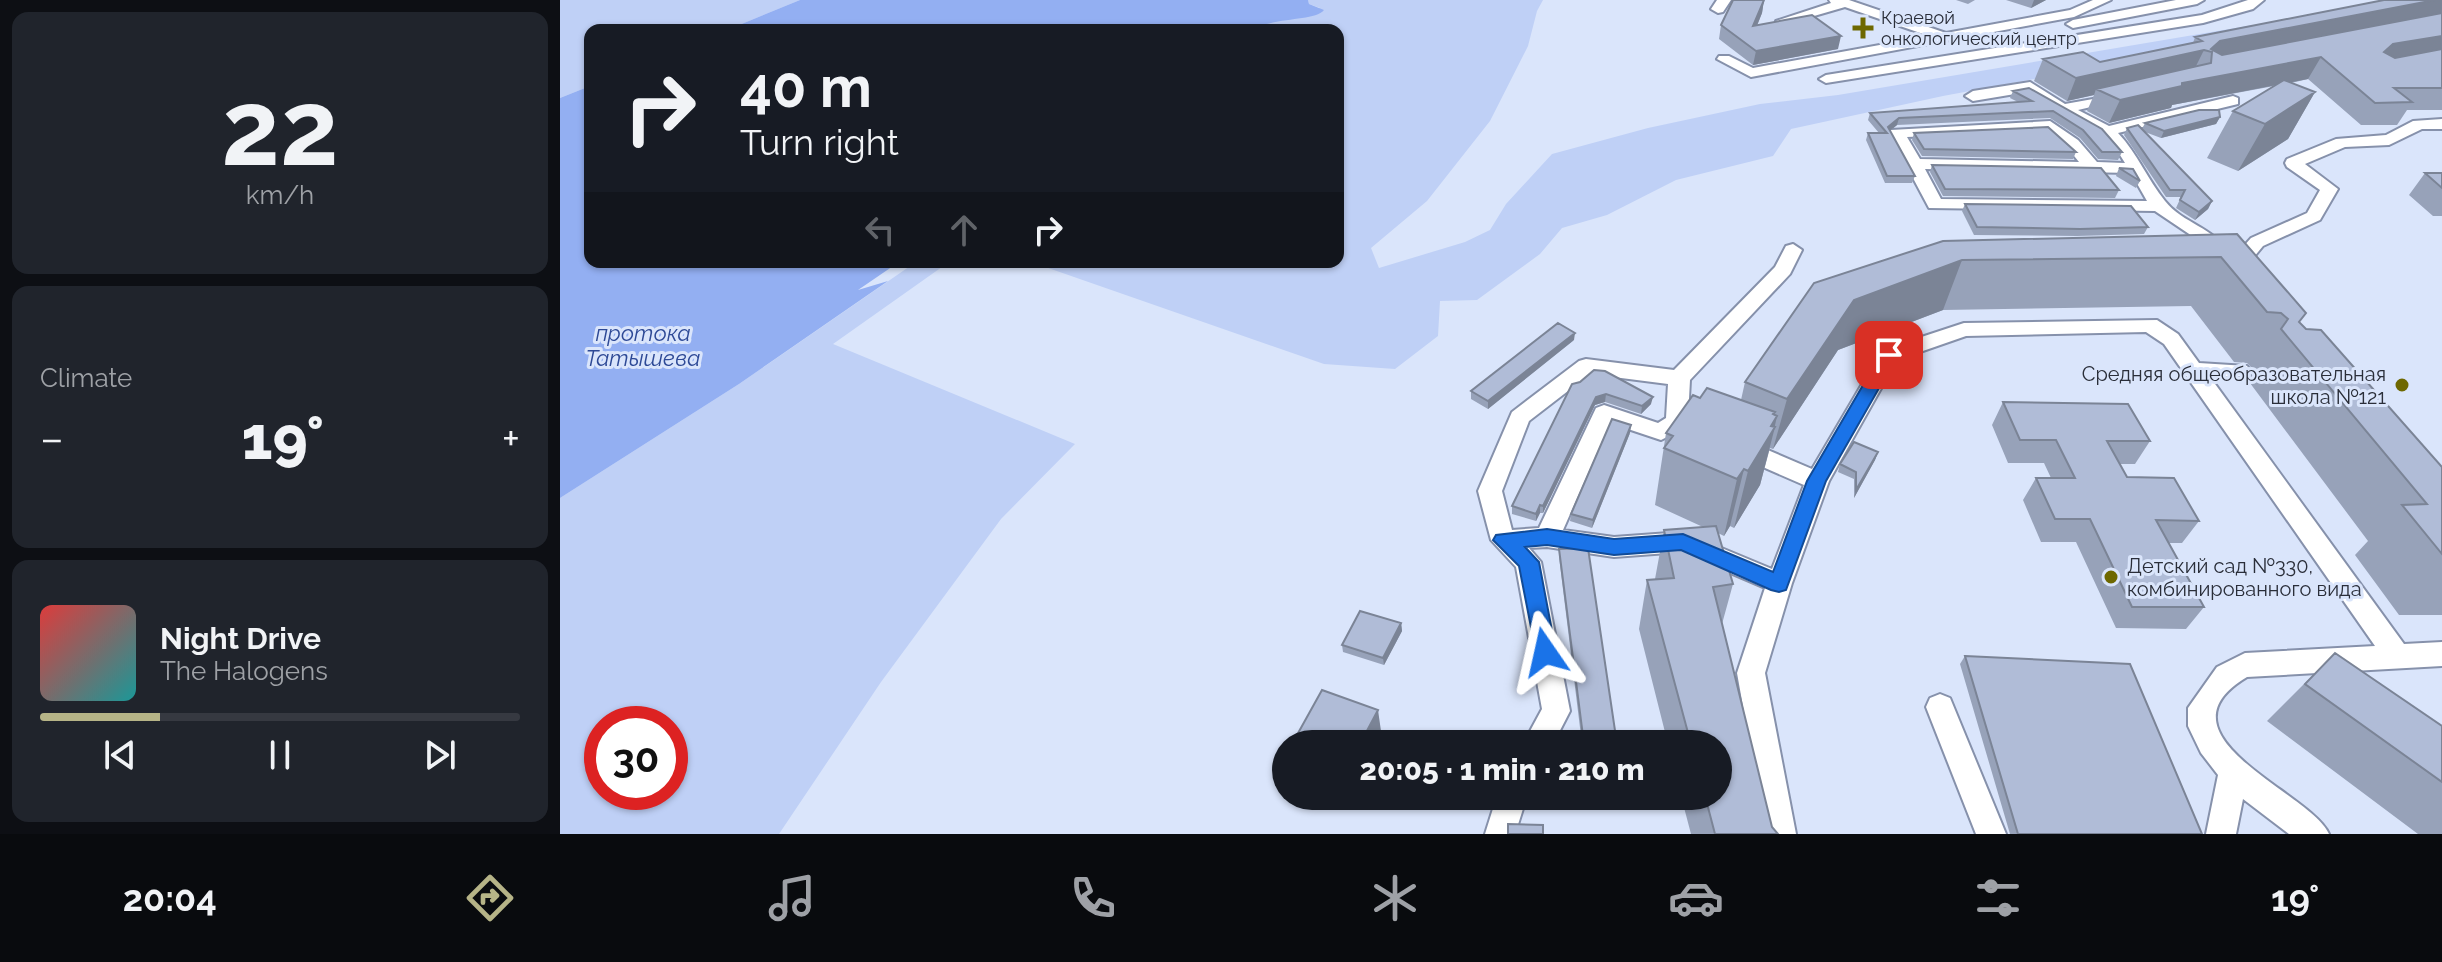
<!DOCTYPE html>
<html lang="en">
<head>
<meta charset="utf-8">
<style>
  :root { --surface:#171b24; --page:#20242c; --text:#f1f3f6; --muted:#9ea1a6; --line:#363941; --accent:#b6b487 }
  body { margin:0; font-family:Raleway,sans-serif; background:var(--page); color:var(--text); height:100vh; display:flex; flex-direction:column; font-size:30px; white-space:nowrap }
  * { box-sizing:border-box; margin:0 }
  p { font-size:26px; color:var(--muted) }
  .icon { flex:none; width:44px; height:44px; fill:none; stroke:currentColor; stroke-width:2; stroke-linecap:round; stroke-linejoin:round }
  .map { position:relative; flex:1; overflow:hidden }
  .sheet { display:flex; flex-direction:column; gap:12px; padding:12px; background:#0d0f14; width:560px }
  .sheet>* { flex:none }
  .hud { position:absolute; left:24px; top:24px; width:760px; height:244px; border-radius:16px; box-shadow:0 2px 6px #0004; background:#171b24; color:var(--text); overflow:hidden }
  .speed { position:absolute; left:24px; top:706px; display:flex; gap:16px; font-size:40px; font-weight:700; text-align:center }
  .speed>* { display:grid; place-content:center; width:104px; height:104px; border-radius:50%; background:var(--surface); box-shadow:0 2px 6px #0004; line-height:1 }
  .speed .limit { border:12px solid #d22; background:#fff; color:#111 }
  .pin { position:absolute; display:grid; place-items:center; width:68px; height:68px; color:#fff; margin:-34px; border-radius:16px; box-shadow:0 4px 12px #0006 }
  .me { position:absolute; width:88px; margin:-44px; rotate:349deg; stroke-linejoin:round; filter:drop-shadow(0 0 6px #0008) }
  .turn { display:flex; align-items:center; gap:28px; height:168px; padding:0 24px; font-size:36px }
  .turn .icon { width:104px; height:104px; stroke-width:2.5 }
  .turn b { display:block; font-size:56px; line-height:68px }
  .lanes { display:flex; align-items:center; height:76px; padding:0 24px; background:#0003; justify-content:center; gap:40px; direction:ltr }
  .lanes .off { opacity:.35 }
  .big { font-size:60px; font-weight:800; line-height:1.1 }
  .sheet .card { flex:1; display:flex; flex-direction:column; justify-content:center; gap:12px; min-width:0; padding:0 28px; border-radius:16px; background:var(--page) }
  .sheet .dial { align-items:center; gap:0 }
  .dial b { font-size:104px; line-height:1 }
  .song { display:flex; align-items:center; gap:24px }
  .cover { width:96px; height:96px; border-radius:12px; background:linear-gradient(135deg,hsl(0 70% 55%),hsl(180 70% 35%)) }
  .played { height:8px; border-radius:4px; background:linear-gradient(90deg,var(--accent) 25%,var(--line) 25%) }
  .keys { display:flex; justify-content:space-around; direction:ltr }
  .heat { display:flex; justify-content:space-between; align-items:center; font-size:44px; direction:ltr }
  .trip { position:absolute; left:712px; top:730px; width:460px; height:80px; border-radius:40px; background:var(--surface); box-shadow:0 2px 6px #0004; font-weight:800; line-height:80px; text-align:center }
  .tab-bar { display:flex; height:128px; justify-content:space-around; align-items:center; background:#090b0e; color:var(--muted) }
  .tab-bar .icon { width:56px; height:56px }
  .tab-bar .on { color:var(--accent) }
  .tab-bar b { font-size:36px; color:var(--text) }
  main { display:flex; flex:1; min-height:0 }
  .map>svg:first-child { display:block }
</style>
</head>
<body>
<main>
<section class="sheet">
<div class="card dial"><b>22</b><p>km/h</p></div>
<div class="card"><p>Climate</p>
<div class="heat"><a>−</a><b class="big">19°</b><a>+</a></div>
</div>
<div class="card">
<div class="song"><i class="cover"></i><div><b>Night Drive</b><p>The Halogens</p></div></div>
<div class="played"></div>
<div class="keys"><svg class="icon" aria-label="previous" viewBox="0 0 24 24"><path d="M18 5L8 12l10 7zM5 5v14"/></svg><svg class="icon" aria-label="pause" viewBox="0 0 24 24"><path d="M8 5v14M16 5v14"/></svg><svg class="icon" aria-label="next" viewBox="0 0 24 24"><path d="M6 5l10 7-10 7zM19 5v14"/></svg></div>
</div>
</section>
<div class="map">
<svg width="1882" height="834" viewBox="0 0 1882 834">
  <rect width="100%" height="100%" fill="#dae5fb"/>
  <path fill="#bfd0f6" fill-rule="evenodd" d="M0,0h240l-73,30h-137v56l-30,12z
    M748,0h235l-6,11 -9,35 -38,75 -63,80 -56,47 8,20 86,-26 25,-12 16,-26 46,-50 96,-26 112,-24 78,-9 415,-70 49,4 -359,67 -152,33 -18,27 -97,24 -69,35 -45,13 -22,26 -63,46 -37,1 -2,35 -43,33 -71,-5 -293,-102h307v-232h-85c21,-13 45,-13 67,-22l-11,-4z
    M356,262h33l-116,82 242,100 -74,75 -120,163 -102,152h-219v-336l179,-114zM42,724h68v68h-68z"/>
  <path fill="#93aff2" d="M240,0h508l1,4 15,6c-10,12 -48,6 -71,20h-526z
    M30,86v176h309l-41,28 30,-9 -149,103 -179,114v-400z"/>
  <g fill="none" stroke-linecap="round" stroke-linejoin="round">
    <defs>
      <path id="minor" d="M1157,0h14l-8,12 -5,1 -7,-4z
        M1269,0h20l97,33 124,-23 23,-10h18l-37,17 -323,60 -34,-18 2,-3h10l24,12 176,-32 -84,-29 -62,18 -7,-4 55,-18z
        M1616,0h28l-7,4 -124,24 -7,-4 7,-4z
        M1688,0h16l-11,9 -50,14 -377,60 -7,-4 7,-4 376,-60z
        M1470,82l35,22 56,-10v6l-43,10 31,16 124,-30 5,2v6l-120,29c20,21 29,46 47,68 18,23 48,25 67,55l-2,4h-14l-9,-14 -52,-35 -226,-3 -40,-75 2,-3 159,-9 28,19 19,22 28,1c-20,-36 -65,-48 -98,-71l-54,9 -8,-5 8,-5zM1486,131l20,15 13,16 -159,-3 -13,-22zM1365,169l206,4 16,28 -206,-2z
        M1882,119v10h-20l-33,16 -44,2 -40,17 33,25 -18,31 -57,26 -24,29h-14l-2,-4 2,-4 26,-29 56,-25 13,-23 -33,-23 -2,-4 2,-4 49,-20 50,-4 27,-14z
        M1233,244l9,6 -12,24 -100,106 -2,37 11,4 3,6 -3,6 -8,2 -12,-4 -18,9 -51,-17 -47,107 51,7 69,-5 89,37 32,-84 -71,-31 -3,-6 3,-6 8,-2 8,2 63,27 70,-119 82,-27 193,-3 21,14 21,29 48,3 4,5 -4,5 -37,1 194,267 38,-2v24l-195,11c-98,59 65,116 82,157h-40l-46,-35 -7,35h-30l12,-59 -17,-22 -13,-27v-18l29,-41 28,-14 130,-7 -211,-302 -18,-12 -180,4 -69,24 -68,121 -37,102 -27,90 31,161h-30l-29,-161 28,-85 -84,-36 -67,5 -67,-10 -18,1 12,14 29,149 -17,33h-30l19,-35 -26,-142 -25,-27 -13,-49 34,-79 67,-51 7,-2 88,11 101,-103 11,-21zM1030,374l78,10 -2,34 -8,5 -54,-18 -8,3 -57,120 -27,2 -10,-39 27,-70z
        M1380,694l10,4 56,136h-30l-50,-127 4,-9z
        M937,796h30l-12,38h-30z"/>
    </defs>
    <use href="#minor" stroke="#8691ab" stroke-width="4"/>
    <use href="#minor" fill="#fff" fill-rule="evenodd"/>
  </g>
  <path fill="#97a2b9" d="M1204,0l-2,13 -5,13 81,23 -85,16 -34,-26 2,-14z
    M1396,0h19l-7,4z
    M1446,0h40l-15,8z
    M1882,0v110h-35l-10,15h-36l-53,-46 -17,4 24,9 -27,47 -50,32 -31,-13 26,-47 41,-25 -102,19 -1,3 -62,15 -22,-12 7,-16 -27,6 -33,-20 9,-22 57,3 93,-19 2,-6z
    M1469,88l93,64 -4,8 -20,-1 -18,-21 -30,-20 -153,7 -7,6 25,45 -3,7h-27l-19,-43 2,-7h11l-11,-13 2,-7 148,-11 -8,-4 3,-7z
    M1660,117l-4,7 -55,14 -16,-6 67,69 -4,8 -13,11 -19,-12 5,-11h-15l-42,-62 3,-7 15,1 3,-6z
    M1354,133l162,19 -3,7 -151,-3 -10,-16z
    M1372,165l187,25 -4,8 -172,-2 -13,-24z
    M1559,168l21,13 -4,7 -20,-12z
    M1865,173h17v43h-9l-24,-21z
    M1405,204l183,23 -4,7 -67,2 -103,-1 -12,-24z
    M1677,234l62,89 143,144v148h-43l-44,-60 13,-14 -121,-162 6,-10 -6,-6 -13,-1 -43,-56 -248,4 -105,40 -65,99 -3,-1 -10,37 -26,43 -4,-2 -6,10 -6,-3 15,51 -11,40 50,203 6,7h-87l-10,-38h37v-52h-50l-29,-115 8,-49 8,-1 9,-49 39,-3 -48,-22 11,-72 75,-33 4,-18 198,-141z
    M1014,340l-86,69 -17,-10v-8z
    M1020,382l71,22 -10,10 -36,-12 -10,3 -52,108h-3l-4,8 -24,-7v-8z
    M1443,402l147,39 -15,23h-15l7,13 72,44 -17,22h-13l35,64 -18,22 -70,-1 -40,-86h-35l-18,-42 13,-22h15l-7,-15h-36l-16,-38z
    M1070,433l-38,95 -22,-7 1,-7z
    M1318,452l-3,8 -21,38v-19l-16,-7 2,-8z
    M999,549l58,195h-35l-23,-187z
    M841,623l1,8 -18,34 -41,-13 -1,-7z
    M1775,653l107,73v108h-24l-151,-113z
    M1405,656l237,178h-192l-50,-170z
    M726,755v30l-6,-19z
    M754,796h34l-5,11z"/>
  <path fill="#7b8496" d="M1204,0l-2,13 -11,27 2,-14z
    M1474,0h12l-15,8z
    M1875,0h7v16l-231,47 1,-11 -1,-3 9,-8z
    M1281,36l-3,13 -85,16 3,-14z
    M1882,36v19l-63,11 5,-14 9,-8z
    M1644,50l-11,22 -97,17 -2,6 -27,6 9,-23z
    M1761,57l-13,22 -136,26 -1,3 -62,15 11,-23 62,-17z
    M1755,92l-27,47 -50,32 27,-47z
    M1660,117l-4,7 -55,14 3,-7z
    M1339,118l-2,7 -11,9 2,-7z
    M1652,201l-4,8 -13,11 4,-8z
    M1402,260l-19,50 -105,40 -65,99 14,-50 67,-99z
    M1015,333l-1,7 -86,69v-8z
    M1046,394l-1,8 -10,3 -52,108v-7l53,-109z
    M1093,397l-2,7 -10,10 1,-8z
    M1215,412l-3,13 5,-9 -3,14 1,-3 -15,58 -26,43 14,-57z
    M1071,425l-1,8 -38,95 1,-8z
    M1318,452l-3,8 -21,38 2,-8z
    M1184,469l-14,57 -6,10 13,-57z
    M980,505v8l-4,8v-7z
    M841,623l1,8 -18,34 -1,-7z
    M818,710l3,21 -7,13h-14z
    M780,796h8l-5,11z"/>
  <path fill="#b0bcd7" stroke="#7b8496" stroke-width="2" d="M1173,0h31l-11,26 59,-11 29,21 -85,15 -35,-26z
    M1824,0h51l-215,41 -9,8 11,6 220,-42v23l-49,8 -9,8 11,6 47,-9v39h-48l18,14 -37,1 -54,-46 -139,26v3l-62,14 -24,-11 115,-26 1,-11 -8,-2 -128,28 -33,-19 40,-7 17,10 102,-21 -7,-4z
    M1724,80l31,12 -50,32 -32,-13z
    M1469,88l73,41 20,23h-20l-19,-22 -30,-19 -154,7 -11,9 27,49h-28l-19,-43h19l-17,-20 162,-12 -19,-10z
    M1639,110h20l1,7 -56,14 -19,-8z
    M1578,125l74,76 -13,11 -19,-12 5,-10h-15l-43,-62z
    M1488,127l28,25 -152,-3 -10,-16z
    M1372,165l169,3 18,22 -174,-1z
    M1559,168l14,1 7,12z
    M1865,173h17v15z
    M1405,204l166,2 17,21 -68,2 -103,-2z
    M1677,234l69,79 -7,9 7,7 15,1 121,137v87l-40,-49 25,-1 -146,-175 7,-10 -7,-6 -14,-1 -46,-55 -259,3 -108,40 -67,99 -42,-17 69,-99 129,-42z
    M998,323l17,10 -87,68 -17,-10z
    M1034,370l11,1 48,26 -11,9 -36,-12 -10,3 -53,109 -3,-1 -4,9 -24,-8 60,-122 8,-2z
    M1147,388l68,24 -2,2 4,2 -6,10 4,1 -27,44 -4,-2 -7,10 -73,-31 9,-12 -7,-3 27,-38 7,3z
    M1443,402l125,2 22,37h-43l20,36 47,1 25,43 -43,-1 48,87h-72l-42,-88h-35l-19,-41h39l-19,-38h-36z
    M1052,419l19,6 -38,95 -22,-6z
    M1294,442l24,10 -22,38v-18l-16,-8z
    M1156,526l17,58 -20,3 59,240 6,7h-63l-10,-38h13v-52h-27l-44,-164 27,-2 -10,-48z
    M1028,548l29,196h-33l-25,-195z
    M800,611l41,12 -18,35 -41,-13z
    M1775,653l107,73v56l-137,-98z
    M1405,656l165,8 72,170h-184z
    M762,690l56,20 -18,34h-68z
    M726,755v13l-6,-2z
    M948,824l35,1v9h-35z"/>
  <path fill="#1a73e8" stroke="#114b97" stroke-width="2" d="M1329,350l9,5 -72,126 -40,109 -7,2 -8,-2 -90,-40 -67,5 -67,-10 -22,2 14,15 17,90 -3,6 -8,3 -8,-3 -18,-92 -26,-26 3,-5 51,-6 67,10 69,-5 90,38 34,-91 76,-130z"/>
  <g fill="#6e6800" stroke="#dae5fb" stroke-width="3">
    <path d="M1299 16h8v8h8v8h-8v8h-8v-8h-8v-8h8z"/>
    <circle cx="1842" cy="385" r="8"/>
    <circle cx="1551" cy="577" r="8"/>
  </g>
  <g text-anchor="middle" stroke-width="6" stroke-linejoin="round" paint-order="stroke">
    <g font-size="18" fill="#2a2e39" stroke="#dae5fb" text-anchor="start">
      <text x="1321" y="24">Краевой<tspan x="1321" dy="21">онкологический центр</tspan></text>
    </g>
    <g font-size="20" fill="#2a2e39" stroke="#dae5fb" text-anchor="end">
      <text x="1826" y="381">Средняя общеобразовательная<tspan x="1826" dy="23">школа №121</tspan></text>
      <text x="1567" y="573" text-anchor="start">Детский сад №330,<tspan x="1567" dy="23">комбинированного вида</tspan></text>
    </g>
    <g font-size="22" font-style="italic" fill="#2d4996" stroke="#dae5fb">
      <text x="83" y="341">протока<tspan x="83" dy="25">Татышева</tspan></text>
    </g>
  </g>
</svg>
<div class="speed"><div class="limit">30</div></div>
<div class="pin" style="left:1329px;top:355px;background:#d93025"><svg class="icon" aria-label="arrive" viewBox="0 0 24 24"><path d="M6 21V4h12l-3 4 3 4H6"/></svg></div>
<svg class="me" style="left:985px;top:652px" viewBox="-20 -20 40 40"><path d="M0-17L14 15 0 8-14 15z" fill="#1a73e8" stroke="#fff" stroke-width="4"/></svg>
<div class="trip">20:05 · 1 min · 210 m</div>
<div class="hud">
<div class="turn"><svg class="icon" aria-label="right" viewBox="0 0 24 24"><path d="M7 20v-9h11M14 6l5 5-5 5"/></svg><div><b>40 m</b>Turn right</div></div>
<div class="lanes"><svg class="icon off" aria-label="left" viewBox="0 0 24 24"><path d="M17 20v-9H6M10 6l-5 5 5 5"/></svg><svg class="icon off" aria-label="ahead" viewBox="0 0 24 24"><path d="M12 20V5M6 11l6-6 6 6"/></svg><svg class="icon" aria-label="right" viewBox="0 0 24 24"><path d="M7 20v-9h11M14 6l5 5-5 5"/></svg></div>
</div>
</div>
</main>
<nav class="tab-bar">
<b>20:04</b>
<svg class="icon on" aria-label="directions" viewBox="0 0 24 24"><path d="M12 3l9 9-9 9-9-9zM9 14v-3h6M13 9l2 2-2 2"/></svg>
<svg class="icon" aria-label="music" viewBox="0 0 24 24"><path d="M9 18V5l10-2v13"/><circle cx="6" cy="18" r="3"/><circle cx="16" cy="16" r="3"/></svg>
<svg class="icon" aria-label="phone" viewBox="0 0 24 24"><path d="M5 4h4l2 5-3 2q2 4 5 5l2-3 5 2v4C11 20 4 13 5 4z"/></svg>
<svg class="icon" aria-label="climate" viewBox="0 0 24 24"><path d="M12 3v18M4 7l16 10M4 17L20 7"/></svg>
<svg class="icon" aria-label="car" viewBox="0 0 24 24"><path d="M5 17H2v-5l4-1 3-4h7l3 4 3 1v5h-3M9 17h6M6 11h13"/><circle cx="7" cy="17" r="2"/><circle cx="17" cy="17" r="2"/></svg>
<svg class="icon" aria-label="filters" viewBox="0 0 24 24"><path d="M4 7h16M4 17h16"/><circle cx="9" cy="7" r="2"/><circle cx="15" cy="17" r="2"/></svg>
<b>19°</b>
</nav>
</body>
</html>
